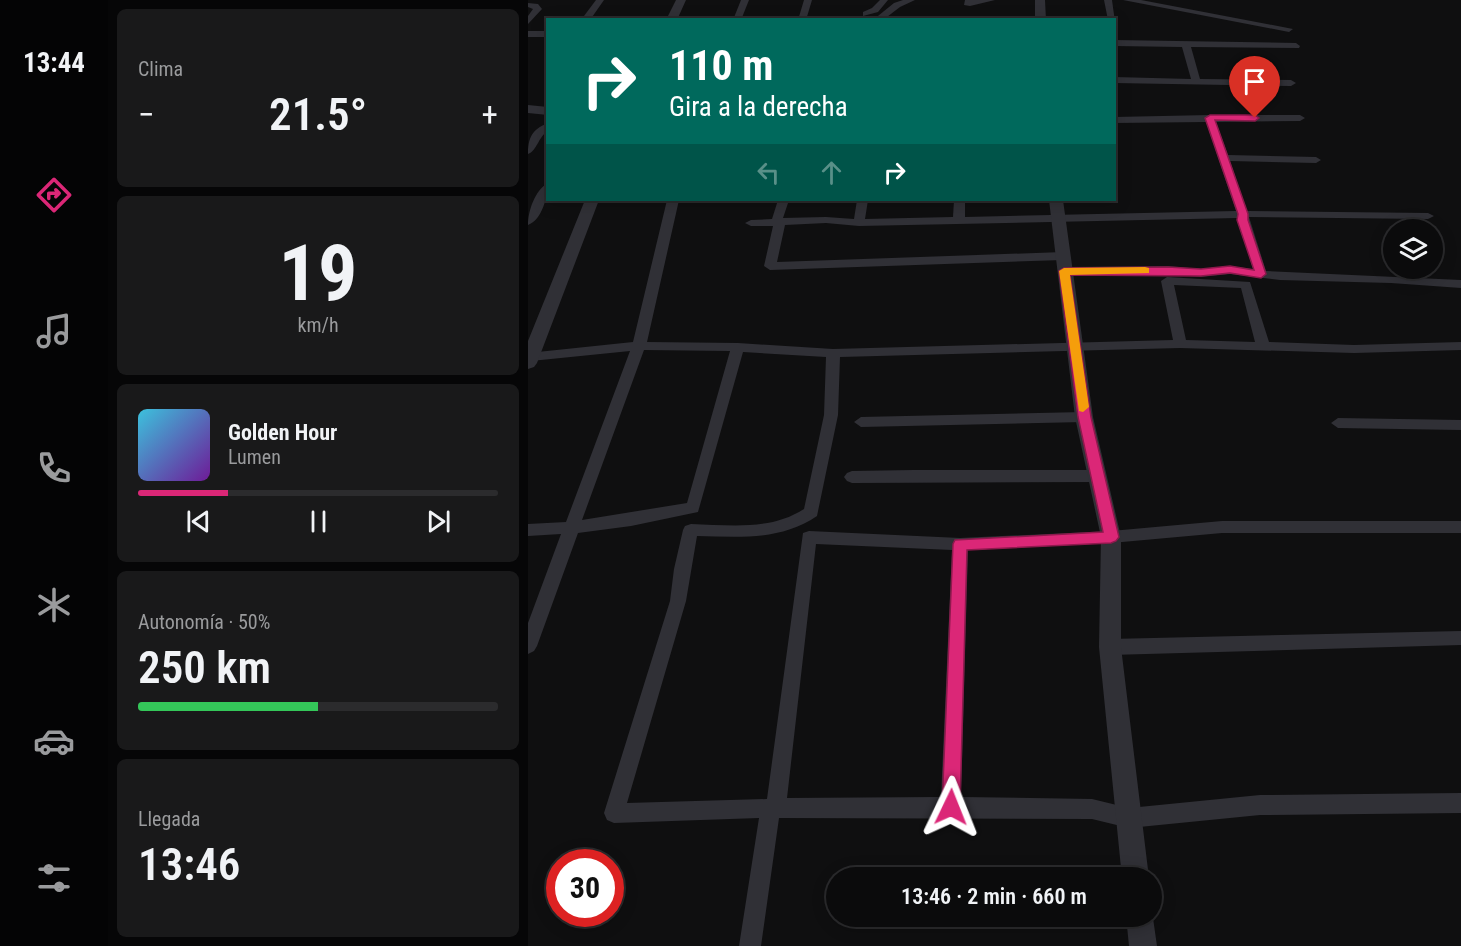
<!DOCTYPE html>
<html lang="es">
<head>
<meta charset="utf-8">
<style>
  :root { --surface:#0b0b0c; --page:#19191a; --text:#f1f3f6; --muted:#9a9b9d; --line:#2b2b2d; --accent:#db2777 }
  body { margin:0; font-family:"Roboto Condensed",sans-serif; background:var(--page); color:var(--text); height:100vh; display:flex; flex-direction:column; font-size:22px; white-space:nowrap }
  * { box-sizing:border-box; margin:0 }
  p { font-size:20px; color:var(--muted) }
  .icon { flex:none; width:33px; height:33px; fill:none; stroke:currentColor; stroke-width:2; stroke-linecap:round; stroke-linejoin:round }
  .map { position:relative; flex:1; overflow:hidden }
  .sheet { display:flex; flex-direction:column; gap:9px; padding:9px; background:#060607; width:420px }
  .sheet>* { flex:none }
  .banner { position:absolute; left:18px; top:18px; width:570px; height:183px; border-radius:0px; box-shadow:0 3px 15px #0003,0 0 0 2px var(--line); background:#00695c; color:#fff; overflow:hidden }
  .fabs { position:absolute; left:855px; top:219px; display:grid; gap:12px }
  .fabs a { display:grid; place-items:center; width:60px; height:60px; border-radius:50%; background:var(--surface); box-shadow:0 3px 15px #0003,0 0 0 2px var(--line); font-size:30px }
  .speed { position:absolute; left:18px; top:849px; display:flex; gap:12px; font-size:30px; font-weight:700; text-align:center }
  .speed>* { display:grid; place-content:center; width:78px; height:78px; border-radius:50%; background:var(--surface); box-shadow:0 3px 15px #0003,0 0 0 2px var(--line); line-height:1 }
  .speed .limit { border:9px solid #d22; background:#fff; color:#111 }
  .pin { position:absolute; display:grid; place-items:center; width:51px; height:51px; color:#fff; margin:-62px -26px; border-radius:50% 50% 50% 0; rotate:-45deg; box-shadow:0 0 6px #0007 }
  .pin .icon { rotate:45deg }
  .me { position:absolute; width:66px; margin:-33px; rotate:2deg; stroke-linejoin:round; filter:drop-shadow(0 0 4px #0008) }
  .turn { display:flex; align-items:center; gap:21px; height:126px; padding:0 24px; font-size:27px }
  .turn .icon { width:78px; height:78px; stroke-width:2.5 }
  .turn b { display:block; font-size:42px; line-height:51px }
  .lanes { display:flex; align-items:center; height:57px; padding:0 24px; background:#0003; justify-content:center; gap:30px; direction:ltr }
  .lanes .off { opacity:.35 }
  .big { font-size:45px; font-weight:600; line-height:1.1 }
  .sheet .tile { flex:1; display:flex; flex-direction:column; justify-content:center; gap:9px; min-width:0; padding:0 21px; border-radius:9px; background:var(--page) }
  .sheet .dial { align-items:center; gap:0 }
  .dial b { font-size:78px; line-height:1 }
  .song { display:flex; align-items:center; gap:18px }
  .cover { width:72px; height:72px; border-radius:9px; background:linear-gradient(135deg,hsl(190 70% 55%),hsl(280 70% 35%)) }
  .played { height:6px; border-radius:3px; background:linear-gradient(90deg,var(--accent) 25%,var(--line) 25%) }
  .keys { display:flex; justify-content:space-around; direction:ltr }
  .heat { display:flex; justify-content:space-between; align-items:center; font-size:33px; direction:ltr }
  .charge { height:9px; border-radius:4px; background:linear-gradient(90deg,#34c759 50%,var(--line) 0) }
  .trip { position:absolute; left:298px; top:867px; width:336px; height:60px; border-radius:30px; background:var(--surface); box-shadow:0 3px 15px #0003,0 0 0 2px var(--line); font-weight:600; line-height:60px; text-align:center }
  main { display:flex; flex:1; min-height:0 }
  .dock { display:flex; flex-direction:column; width:108px; justify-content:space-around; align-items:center; background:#040405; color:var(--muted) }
  .dock .icon { width:42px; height:42px }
  .dock .on { color:var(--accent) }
  .dock b { font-size:27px; color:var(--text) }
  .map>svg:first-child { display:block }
</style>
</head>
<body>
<main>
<nav class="dock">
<b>13:44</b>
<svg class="icon on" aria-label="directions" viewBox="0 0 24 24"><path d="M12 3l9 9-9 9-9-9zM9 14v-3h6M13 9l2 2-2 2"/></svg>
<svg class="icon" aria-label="music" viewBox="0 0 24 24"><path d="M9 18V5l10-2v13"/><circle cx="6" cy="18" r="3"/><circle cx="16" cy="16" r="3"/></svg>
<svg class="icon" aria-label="phone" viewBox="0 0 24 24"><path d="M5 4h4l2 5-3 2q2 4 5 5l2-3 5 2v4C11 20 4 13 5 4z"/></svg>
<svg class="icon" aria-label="climate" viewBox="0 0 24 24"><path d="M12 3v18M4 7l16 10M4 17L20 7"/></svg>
<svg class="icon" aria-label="car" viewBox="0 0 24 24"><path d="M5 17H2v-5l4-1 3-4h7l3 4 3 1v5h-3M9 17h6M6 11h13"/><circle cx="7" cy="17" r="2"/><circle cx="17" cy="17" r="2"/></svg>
<svg class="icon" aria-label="filters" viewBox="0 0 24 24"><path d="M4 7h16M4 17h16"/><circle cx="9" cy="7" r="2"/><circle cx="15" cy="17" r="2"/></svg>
</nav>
<section class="sheet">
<div class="tile"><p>Clima</p>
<div class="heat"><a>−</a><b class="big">21.5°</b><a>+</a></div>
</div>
<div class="tile dial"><b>19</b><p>km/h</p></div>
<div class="tile">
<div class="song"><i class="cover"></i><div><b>Golden Hour</b><p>Lumen</p></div></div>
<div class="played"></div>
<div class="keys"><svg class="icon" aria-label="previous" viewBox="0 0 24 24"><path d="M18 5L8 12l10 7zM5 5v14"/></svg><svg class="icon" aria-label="pause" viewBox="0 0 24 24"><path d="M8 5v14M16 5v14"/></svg><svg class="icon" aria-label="next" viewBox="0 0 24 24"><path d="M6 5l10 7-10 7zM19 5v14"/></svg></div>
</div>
<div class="tile"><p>Autonomía · 50%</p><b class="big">250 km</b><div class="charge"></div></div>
<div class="tile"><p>Llegada</p><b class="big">13:46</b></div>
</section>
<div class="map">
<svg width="933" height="946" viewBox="0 0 933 946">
  <rect width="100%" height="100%" fill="#0f0f10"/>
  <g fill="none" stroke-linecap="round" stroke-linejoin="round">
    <path fill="#303036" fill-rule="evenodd" d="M68,0h8l-14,20h-9z
      M213,0h8l-8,20h-8z
      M276,0h8l-6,20h-8z
      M352,0h8l-10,12 -15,4v-4l9,-4z
      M375,0h12l-15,7 -17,13h-10l21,-17z
      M437,0h30l-25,6 -6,-1z
      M576,0h8l3,22 -1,-2h-6z
      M595,0h18l152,29 -4,3z
      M0,3l10,1 4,5 -14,15v-8l5,-7 -5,-2z
      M0,31h20v6h-20z
      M586,40l182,3 4,3 -1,2 -108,-1 9,32 91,1 5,3 -5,3 -177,-3v-6l77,2 -9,-32 -68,-1z
      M682,115h90l5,3 -5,3 -84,1 12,33 88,2 5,3 -5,3 -86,-2 17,50 181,2 6,3 -6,3 -179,-2 17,54 195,9v8l-70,-5 -111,-3 -50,-6 -29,3 -33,-3 -104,1 -6,-4 6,-4 104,-1 33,3 29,-3 23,3 -16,-51 -378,8 -33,-3 -41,2 -8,37 286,-10 6,4 -6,4 -293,10 -6,-4 9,-40h-22l-6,-3 6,-3 21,-1 6,-19h11l-6,18 43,-1 28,2 3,-19h11l-3,19 88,-2 1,-17h11v17l271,-6 -30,-89 -92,1v-6z
      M20,123v8c-10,6 -11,20 -20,23 0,-16 4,-25 20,-31z
      M20,183c0,13 -6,37 -20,42 0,-14 7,-35 20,-42z
      M139,200h12l-32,142 91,1 95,6 340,-9 -12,-59 6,-4 83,5 19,60 85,3 107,-3v8l-107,3 -174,-5 -340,9 -2,58 -21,101c-37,25 -78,21 -120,20l-11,65 -59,202 140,-4 36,-266 6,-2 151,7 151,-7 111,-10h239v12h-239l-111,10 -143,7 -7,247 131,2 37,9 131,-13 201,-2v20l-201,2 -131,13 -37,-9 -313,-1 -18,128h-22l20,-128 -145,5 -7,-3 -3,-7 66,-212 4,-32 9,-39 2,-4 6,-2c38,1 79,7 113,-15l20,-94 2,-58 -83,-5 -45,160 -67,14 -53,7 -41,113 -3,5 -6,3v-31l33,-89 -33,2v-12l38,-2 64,-171 -99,10h-3v-8l105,-11zM646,285l67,3 14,54 -69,-2zM116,350l86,1 -43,152 -105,17zM288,544l136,6 -11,247 -154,1z
      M556,412l7,5 -7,5 -223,5 -7,-5 7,-5z
      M810,418l123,2v10l-123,-2 -7,-5z
      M386,470h184l5,2 3,4 -3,4 -5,2 -246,1 -5,-2 -3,-4 3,-4 5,-2z
      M933,631v14l-351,10 -6,-3 -3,-5 3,-5 6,-3z"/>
    <path fill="#303036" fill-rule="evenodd" d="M148,0h10l-9,20h-11z
      M507,0h10l1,20h-11z
      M0,105l20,2v8l-20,-2z
      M57,200h14l-62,163 -3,4 -6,2v-28z
      M521,200h14l30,217 28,120v110l28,231h-27l-23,-231 2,-110 -26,-120z
      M624,911l5,35h-28l-3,-30h26z"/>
  </g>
  <path fill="#db2777" stroke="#8e194d" stroke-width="1.5" d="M682,115h45l4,3 -4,3 -40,-1 33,94v6l18,54 -5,4 -31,-5 -29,3 -131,-1 21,142 28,120 -3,4 -5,2 -144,7 -7,257 -3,7 -6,2 -7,-2 -2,-7 11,-263 2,-4 148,-8 -25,-115 -19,-146 5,-3 104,-1 33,2 29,-3 24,4 -17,-50 1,-6 -33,-96z"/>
  <path fill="#f59e0b" d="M617,267l4,1v5l-79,2 19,132 -6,5 -4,-1 -20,-140 5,-3z"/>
</svg>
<div class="fabs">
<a><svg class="icon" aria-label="layers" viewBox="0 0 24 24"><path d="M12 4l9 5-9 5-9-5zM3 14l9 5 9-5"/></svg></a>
</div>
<div class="speed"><div class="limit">30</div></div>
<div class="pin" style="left:727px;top:118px;background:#d93025"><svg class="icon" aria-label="arrive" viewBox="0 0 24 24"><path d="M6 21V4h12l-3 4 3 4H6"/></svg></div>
<svg class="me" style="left:423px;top:807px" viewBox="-20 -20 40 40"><path d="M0-17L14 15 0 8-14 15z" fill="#db2777" stroke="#fff" stroke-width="4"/></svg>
<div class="trip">13:46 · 2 min · 660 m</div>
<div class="banner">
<div class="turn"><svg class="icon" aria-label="right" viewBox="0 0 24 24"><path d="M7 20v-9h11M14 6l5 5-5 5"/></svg><div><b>110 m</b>Gira a la derecha</div></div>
<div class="lanes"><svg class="icon off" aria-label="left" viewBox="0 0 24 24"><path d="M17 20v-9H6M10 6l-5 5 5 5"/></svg><svg class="icon off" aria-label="ahead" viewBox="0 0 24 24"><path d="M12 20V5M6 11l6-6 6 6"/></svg><svg class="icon" aria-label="right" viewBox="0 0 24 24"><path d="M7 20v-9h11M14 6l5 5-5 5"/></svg></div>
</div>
</div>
</main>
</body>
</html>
